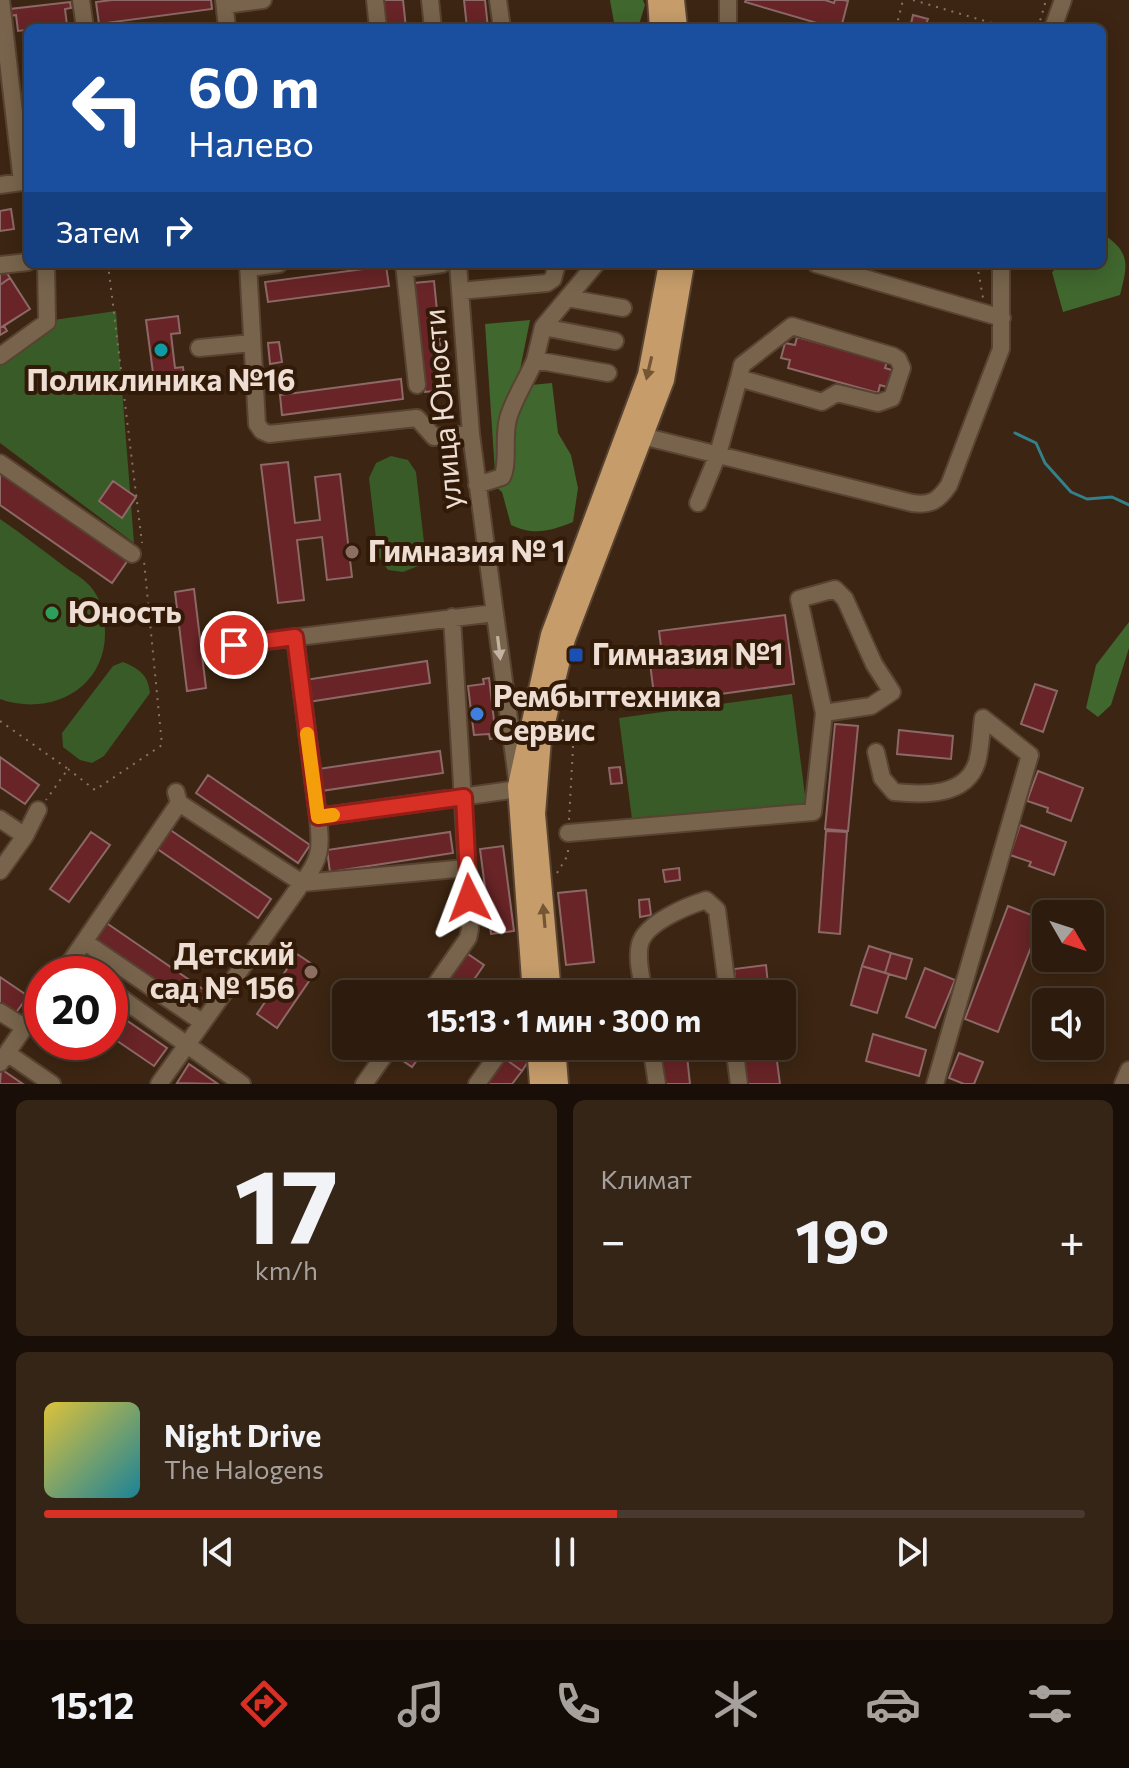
<!DOCTYPE html>
<html lang="ru">
<head>
<meta charset="utf-8">
<style>
  :root { --surface:#2d1c0e; --page:#352517; --text:#f1f3f6; --muted:#a7a19e; --line:#483a2e; --accent:#d93025 }
  body { margin:0; font-family:Commissioner,sans-serif; background:var(--page); color:var(--text); height:100vh; display:flex; flex-direction:column; font-size:30px; white-space:nowrap }
  * { box-sizing:border-box; margin:0 }
  p { font-size:26px; color:var(--muted) }
  .icon { flex:none; width:44px; height:44px; fill:none; stroke:currentColor; stroke-width:2; stroke-linecap:round; stroke-linejoin:round }
  .map { position:relative; height:1084px; overflow:hidden }
  .drawer { display:flex; flex-direction:column; gap:16px; padding:16px; background:#190f08; flex:1 }
  .drawer>* { flex:none }
  .guide { position:absolute; left:24px; top:24px; width:1082px; height:244px; border-radius:12px; box-shadow:0 4px 20px #0003,0 0 0 2px var(--line); background:#1a4fa0; color:#fff; overflow:hidden }
  .needle { width:52px; rotate:129deg }
  .buttons { position:absolute; left:1032px; top:900px; display:grid; gap:16px }
  .buttons a { display:grid; place-items:center; width:72px; height:72px; border-radius:12px; background:var(--surface); box-shadow:0 4px 20px #0003,0 0 0 2px var(--line); font-size:40px }
  .speed { position:absolute; left:24px; top:956px; display:flex; gap:16px; font-size:40px; font-weight:700; text-align:center }
  .speed>* { display:grid; place-content:center; width:104px; height:104px; border-radius:50%; background:var(--surface); box-shadow:0 4px 20px #0003,0 0 0 2px var(--line); line-height:1 }
  .speed .limit { border:12px solid #d22; background:#fff; color:#111 }
  .pin { position:absolute; display:grid; place-items:center; width:68px; height:68px; color:#fff; margin:-34px; border:4px solid #fff; border-radius:50%; box-shadow:0 2px 8px #0007 }
  .me { position:absolute; width:88px; margin:-44px; rotate:357deg; stroke-linejoin:round; filter:drop-shadow(0 0 6px #0008) }
  .turn { display:flex; align-items:center; gap:28px; height:168px; padding:0 32px; font-size:36px }
  .turn .icon { width:104px; height:104px; stroke-width:2.5 }
  .turn b { display:block; font-size:56px; line-height:68px }
  .then { display:flex; align-items:center; height:76px; padding:0 32px; background:#0003; gap:16px; font-size:30px }
  .big { font-size:60px; font-weight:700; line-height:1.1 }
  .drawer .tile { flex:1; display:flex; flex-direction:column; justify-content:center; gap:12px; min-width:0; padding:0 28px; border-radius:12px; background:var(--page) }
  .drawer .dial { align-items:center; gap:0 }
  .dial b { font-size:104px; line-height:1 }
  .song { display:flex; align-items:center; gap:24px }
  .cover { width:96px; height:96px; border-radius:12px; background:linear-gradient(135deg,hsl(50 70% 55%),hsl(190 70% 35%)) }
  .played { height:8px; border-radius:4px; background:linear-gradient(90deg,var(--accent) 55%,var(--line) 55%) }
  .keys { display:flex; justify-content:space-around; direction:ltr }
  .heat { display:flex; justify-content:space-between; align-items:center; font-size:44px; direction:ltr }
  .drawer .tiles { flex:1; display:grid; gap:16px; grid-template-columns:1fr 1fr }
  .tile:last-child { grid-column:span 2 }
  .trip { position:absolute; left:332px; top:980px; width:464px; height:80px; border-radius:12px; background:var(--surface); box-shadow:0 4px 20px #0003,0 0 0 2px var(--line); font-weight:700; line-height:80px; text-align:center }
  .tab-bar { display:flex; height:128px; justify-content:space-around; align-items:center; background:#120b06; color:var(--muted) }
  .tab-bar .icon { width:56px; height:56px }
  .tab-bar .selected { color:var(--accent) }
  .tab-bar b { font-size:36px; color:var(--text) }
  .map>svg:first-child { display:block }
</style>
</head>
<body>
<div class="map">
<svg width="1129" height="1084" viewBox="0 0 1129 1084">
  <rect width="100%" height="100%" fill="#3c2512"/>
  <path fill="#385b27" d="M116,311l18,232 -134,-100v-79l53,-44z
    M391,456l17,4 8,12 9,79 -7,15 -15,6 -15,-2 -10,-14 -9,-78 7,-15z
    M0,519c22,15 44,32 65,48 8,6 18,11 25,19 11,12 15,30 15,46 1,57 -55,85 -105,67z
    M123,662c17,7 25,13 27,31l-46,63 -12,7 -12,-3 -17,-13 -1,-14 51,-67z
    M792,694l14,109 -173,24 -14,-109z"/>
  <path fill="#40672e" d="M610,0h33l2,5 -7,23h-23z
    M1102,233c27,19 27,28 18,62l-57,17 -11,-40 9,-8h41z
    M530,320l-10,50v16l32,-3 6,50 13,22 7,33 -5,34c-23,9 -39,14 -62,3l-9,-33 -6,-5 -11,-163z
    M1129,622v26l-18,57 -13,12 -12,-9 10,-43z"/>
  <g fill="none" stroke-linecap="round" stroke-linejoin="round">
    <path stroke="#32818c" stroke-width="3" d="M1015,433l21,10 9,20 26,29 16,7 25,-2 17,8"/>
  </g>
  <path fill="#682426" stroke="#8c6867" stroke-width="2" d="M112,0h99l1,9 -113,15 -3,-22z
    M382,0h21l3,28h-21z
    M464,0h21l3,28h-21z
    M746,0h79l9,3 1,-3h8l5,1 -7,27h-7l-89,-26z
    M70,2l1,6 -6,1 2,16 -49,6 -2,-16 -6,1v-7z
    M913,15l15,4 -2,5 15,4h-31z
    M11,209l3,20 -14,2v-20z
    M386,266l3,20 -121,16 -3,-20z
    M5,270l25,39 -26,17 3,5 -7,4v-62z
    M10,278l20,31 -30,19v-43z
    M434,281l11,109 -20,2 -11,-109z
    M178,316l2,17 -9,1 4,34 8,-1 2,17 -30,4 -9,-68z
    M797,337l90,25 -2,6 10,3 -5,17 -10,-3 -2,8 -90,-25 2,-8 -9,-2 4,-15 10,2z
    M279,342l3,20 -12,2 -2,-21z
    M401,379l2,20 -121,16 -2,-20z
    M288,462l7,61 25,-3 -5,-43 25,-3 12,103 -25,3 -5,-43 -25,3 7,60 -26,3 -17,-138z
    M0,471l128,89 -16,23 -112,-78z
    M113,481l23,16 -14,21 -23,-17z
    M194,589l12,99 -19,3 -12,-99z
    M785,615l9,69 -139,19 -6,-48 13,-1 -3,-23z
    M427,661l3,22 -122,19 -3,-22z
    M489,678l7,60 -6,1 -1,-5 -15,1 -6,-49 16,-2 -1,-5z
    M1035,684l22,7 -14,41 -22,-8z
    M835,724l23,2 -10,105 -23,-2z
    M899,730l54,6 -2,23 -54,-5z
    M440,751l3,22 -122,18 -3,-22z
    M0,757l39,28 -14,19 -25,-17z
    M620,767l2,16 -11,1 -2,-16z
    M1038,771l45,17 -12,33 -24,-9 1,-4 -21,-7z
    M208,775l102,70 -12,18 -102,-70z
    M1020,825l46,17 -12,33 -25,-9 2,-4 -21,-7z
    M169,829l102,70 -13,19 -102,-70z
    M826,831l21,1 -7,102 -21,-2z
    M91,832l19,13 -41,57 -19,-13z
    M450,832l3,21 -123,19 -3,-22z
    M503,846l11,85 -23,3 -11,-85z
    M679,868l1,12 -15,2 -2,-12z
    M586,890l8,72 -28,3 -8,-72z
    M649,899l2,16 -11,2 -1,-17z
    M1008,906l34,13 -44,113 -33,-13z
    M105,922l102,70 -13,18 -102,-70z
    M869,946l22,7 -6,20 -23,-7z
    M465,952l19,13 -20,29h-29z
    M891,953l21,6 -6,20 -21,-6z
    M297,954l21,14 -41,60 -20,-14z
    M766,965l3,29h-32l-3,-25z
    M862,966l27,8 -12,39 -26,-8z
    M925,968l30,12 -20,48 -29,-11z
    M0,977l28,19 -13,18 -15,-10z
    M678,979l2,15h-29l-1,-12z
    M605,983l2,11h-29l-1,-8z
    M110,1009l57,39 -13,18 -44,-30z
    M873,1034l53,16 -7,26 -53,-15z
    M399,1046h28l-15,21 -19,-13z
    M584,1046h29l1,9 -28,4z
    M657,1046h29l4,38h-28z
    M743,1046h32l5,38h-33z
    M512,1048l17,12 -7,11 -18,-13z
    M959,1053l24,9 -9,22h-10l-15,-6z
    M504,1058l18,13 -10,13h-26z
    M189,1064l29,20 -41,-1z
    M1,1069l22,15h-23z"/>
  <g fill="none" stroke-linecap="round" stroke-linejoin="round">
    <defs>
      <path id="minor" d="M81,0l4,28
        M224,0l3,28
        M375,0l3,28
        M430,0l3,28
        M498,0l4,28
        M728,0v28
        M225,5l38,-5
        M1053,28l10,-28
        M0,185l22,-3 -21,-182
        M248,264l9,160 5,7 7,3 148,-16 17,19 37,-3
        M404,264l13,121
        M458,264l13,170 46,345
        M816,264l186,54
        M0,265l28,-3
        M249,268l30,-4
        M405,269l37,-5
        M460,291l87,-8 6,-4 4,-15
        M567,298l56,10
        M543,327l52,-62
        M199,348l53,-5
        M0,356l47,-34 -1,-58
        M535,360l8,-33 72,14
        M642,436l270,67c19,3 27,-3 37,-18l52,-136v-85
        M0,463l132,91
        M477,485l25,-8c7,-13 1,-40 6,-58 5,-19 19,-40 27,-59l73,13
        M698,503l20,-49 21,-76 83,24 15,-9 41,10 14,-5 10,-30 -4,-9 -5,-3 -101,-30 -50,39 -3,13
        M452,617l15,251
        M295,637l23,180
        M234,645l261,-32
        M876,752l6,26 12,14c29,3 72,5 83,-30 4,-14 4,-30 6,-44l47,37 -95,329
        M0,819l25,17
        M568,833l245,-21 11,-99 47,-7 21,-14 -18,-28 -29,-65 -10,-10 -36,10 25,114
        M0,871l25,-35 13,-26
        M85,942l117,80
        M70,963l16,11
        M62,974l117,-171 -3,-11
        M110,990l132,94
        M429,994l39,-56 2,-9 -3,-61 -165,15c20,-25 19,-36 16,-66l200,-28
        M644,994c-2,-15 -8,-35 -4,-50 5,-21 47,-38 66,-44l11,10 11,84
        M0,1012l24,15
        M651,1046l6,38
        M734,1046l5,38
        M7,1053l45,31
        M0,1063l42,-61
        M159,1084l143,-201 -123,-80
        M364,1084l27,-38
        M477,1084l27,-38
        M1123,1084l6,-14"/>
      <path id="major" d="M658,0l2,28
        M674,0l3,28
        M533,994l-15,-208 33,-151 97,-260 21,-111
        M551,994l-16,-180 6,-75 24,-100 99,-259 20,-116
        M537,1046l3,38
        M555,1046l3,38"/>
    </defs>
    <use href="#minor" stroke="#584231" stroke-width="20"/>
    <use href="#major" stroke="#584231" stroke-width="24"/>
    <path stroke="#887465" stroke-width="2" stroke-dasharray="2 6" stroke-linecap="butt" d="M913,0l96,28
      M896,28l7,-28
      M1038,28l8,-28
      M23,195l5,41
      M108,264l34,279
      M977,264l6,34
      M562,720l12,9 -5,91
      M0,721l68,48 -22,31
      M68,769l27,21 67,-45 -18,-184
      M557,873l11,-18v-9"/>
    <use href="#minor" stroke="#78644c" stroke-width="16"/>
    <use href="#major" stroke="#c59c6a" stroke-width="20"/>
  </g>
  <defs><path id="oneway-solid" d="M-6-.8H1V-3.2L6.5 0L1 3.2V.8H-6Z" transform="scale(2)"/></defs>
  <g fill="#745534">
    <use href="#oneway-solid" transform="translate(649 368) rotate(103)"/>
    <use href="#oneway-solid" transform="translate(544 916) rotate(-95)"/>
  </g>
  <use fill="#c4b3a3" href="#oneway-solid" transform="translate(499 648) rotate(83)"/>
  <g fill="none" stroke-linecap="round" stroke-linejoin="round">
    <defs>
      <path id="route" d="M234,645l61,-8 23,180 146,-20 5,101"/>
    </defs>
    <use href="#route" stroke="#8d1f18" stroke-width="20"/>
    <use href="#route" stroke="#d93025" stroke-width="14"/>
    <path stroke="#f59e0b" stroke-width="14" d="M307,734l11,83 15,-2"/>
  </g>
  <circle fill="#0f9aa8" stroke="#311b08" stroke-width="3" cx="161" cy="350" r="8"/>
  <g fill="#8d6e63" stroke="#311b08" stroke-width="3">
    <circle cx="352" cy="552" r="8"/>
    <circle cx="311" cy="972" r="8"/>
  </g>
  <circle fill="#2e9e5b" stroke="#311b08" stroke-width="3" cx="52" cy="613" r="8"/>
  <rect fill="#1a4fb4" stroke="#311b08" stroke-width="3" x="568" y="647" width="16" height="16" rx="4"/>
  <circle fill="#3f7fe0" stroke="#311b08" stroke-width="3" cx="477" cy="714" r="8"/>
  <g text-anchor="middle" stroke-width="8" stroke-linejoin="round" paint-order="stroke">
    <g font-size="30" font-weight="bold" fill="#edddd2" stroke="#311b08" text-anchor="start">
      <text x="161" y="391" text-anchor="middle">Поликлиника №16</text>
      <text x="368" y="562">Гимназия № 1</text>
      <text x="68" y="623">Юность</text>
      <text x="592" y="665">Гимназия №1</text>
      <text x="493" y="707">Рембыттехника<tspan x="493" dy="34">Сервис</tspan></text>
      <text x="295" y="965" text-anchor="end">Детский<tspan x="295" dy="34">сад № 156</tspan></text>
    </g>
    <g font-size="30" fill="#edddd2" stroke="#311b08">
      <text transform="translate(443 409) rotate(-95)" y="10">улица Юности</text>
    </g>
  </g>
</svg>
<div class="buttons">
<a><svg class="needle" viewBox="-14 -14 28 28"><path d="M0-13l5 13h-10z" fill="#e53935"/><path d="M0 13l5-13h-10z" fill="#a7a19e"/></svg></a>
<a><svg class="icon" aria-label="sound" viewBox="0 0 24 24"><path d="M4 9h4l5-4v14l-5-4H4zM17 9q2 3 0 6"/></svg></a>
</div>
<div class="speed"><div class="limit">20</div></div>
<div class="pin" style="left:234px;top:645px;background:#d93025"><svg class="icon" aria-label="arrive" viewBox="0 0 24 24"><path d="M6 21V4h12l-3 4 3 4H6"/></svg></div>
<svg class="me" style="left:469px;top:898px" viewBox="-20 -20 40 40"><path d="M0-17L14 15 0 8-14 15z" fill="#d93025" stroke="#fff" stroke-width="4"/></svg>
<div class="trip">15:13 · 1 мин · 300 m</div>
<div class="guide">
<div class="turn"><svg class="icon" aria-label="left" viewBox="0 0 24 24"><path d="M17 20v-9H6M10 6l-5 5 5 5"/></svg><div><b>60 m</b>Налево</div></div>
<div class="then">Затем<svg class="icon" aria-label="right" viewBox="0 0 24 24"><path d="M7 20v-9h11M14 6l5 5-5 5"/></svg></div>
</div>
</div>
<section class="drawer">
<div class="tiles">
<div class="tile dial"><b>17</b><p>km/h</p></div>
<div class="tile"><p>Климат</p>
<div class="heat"><a>−</a><b class="big">19°</b><a>+</a></div>
</div>
<div class="tile">
<div class="song"><i class="cover"></i><div><b>Night Drive</b><p>The Halogens</p></div></div>
<div class="played"></div>
<div class="keys"><svg class="icon" aria-label="previous" viewBox="0 0 24 24"><path d="M18 5L8 12l10 7zM5 5v14"/></svg><svg class="icon" aria-label="pause" viewBox="0 0 24 24"><path d="M8 5v14M16 5v14"/></svg><svg class="icon" aria-label="next" viewBox="0 0 24 24"><path d="M6 5l10 7-10 7zM19 5v14"/></svg></div>
</div>
</div>
</section>
<nav class="tab-bar">
<b>15:12</b>
<svg class="icon selected" aria-label="directions" viewBox="0 0 24 24"><path d="M12 3l9 9-9 9-9-9zM9 14v-3h6M13 9l2 2-2 2"/></svg>
<svg class="icon" aria-label="music" viewBox="0 0 24 24"><path d="M9 18V5l10-2v13"/><circle cx="6" cy="18" r="3"/><circle cx="16" cy="16" r="3"/></svg>
<svg class="icon" aria-label="phone" viewBox="0 0 24 24"><path d="M5 4h4l2 5-3 2q2 4 5 5l2-3 5 2v4C11 20 4 13 5 4z"/></svg>
<svg class="icon" aria-label="climate" viewBox="0 0 24 24"><path d="M12 3v18M4 7l16 10M4 17L20 7"/></svg>
<svg class="icon" aria-label="car" viewBox="0 0 24 24"><path d="M5 17H2v-5l4-1 3-4h7l3 4 3 1v5h-3M9 17h6M6 11h13"/><circle cx="7" cy="17" r="2"/><circle cx="17" cy="17" r="2"/></svg>
<svg class="icon" aria-label="filters" viewBox="0 0 24 24"><path d="M4 7h16M4 17h16"/><circle cx="9" cy="7" r="2"/><circle cx="15" cy="17" r="2"/></svg>
</nav>
</body>
</html>
